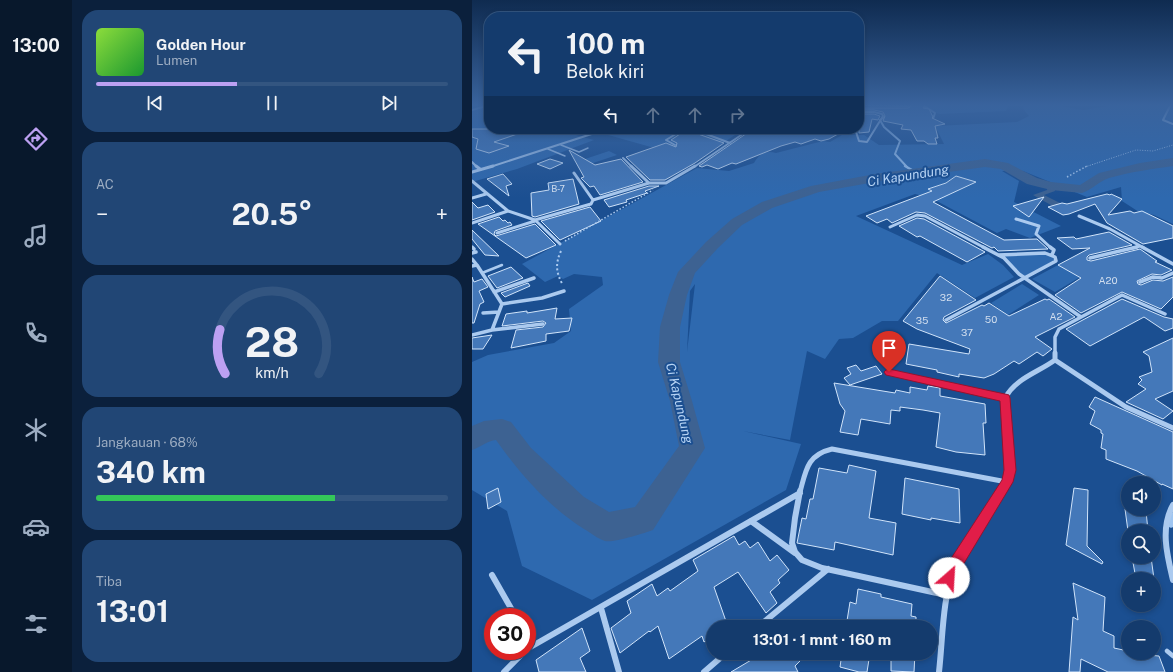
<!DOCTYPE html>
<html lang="id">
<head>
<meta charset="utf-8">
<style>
  :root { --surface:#143b6d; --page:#214675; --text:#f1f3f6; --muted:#9dadc2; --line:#335580; --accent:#bca0f2 }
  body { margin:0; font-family:"Public Sans",sans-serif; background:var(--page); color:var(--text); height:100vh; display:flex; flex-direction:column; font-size:15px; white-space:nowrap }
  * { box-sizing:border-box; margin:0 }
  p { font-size:13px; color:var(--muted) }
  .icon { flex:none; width:22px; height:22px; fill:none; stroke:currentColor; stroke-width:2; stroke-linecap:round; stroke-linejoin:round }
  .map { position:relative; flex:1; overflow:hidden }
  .panel { display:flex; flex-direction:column; gap:10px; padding:10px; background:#0b203c; width:400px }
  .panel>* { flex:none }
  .banner { position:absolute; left:12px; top:12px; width:380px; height:122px; border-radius:16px; box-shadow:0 2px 6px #0003,0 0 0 1px var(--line); background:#143b6d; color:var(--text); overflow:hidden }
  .tools { position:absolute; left:649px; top:476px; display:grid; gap:8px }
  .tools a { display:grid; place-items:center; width:40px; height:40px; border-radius:50%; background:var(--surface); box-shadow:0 2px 6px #0003,0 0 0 1px var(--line); font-size:20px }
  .speed { position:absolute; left:12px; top:608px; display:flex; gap:8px; font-size:20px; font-weight:700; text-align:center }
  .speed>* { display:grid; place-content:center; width:52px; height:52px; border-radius:50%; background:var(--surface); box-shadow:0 2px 6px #0003,0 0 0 1px var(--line); line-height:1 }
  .speed .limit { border:6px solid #d22; background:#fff; color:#111 }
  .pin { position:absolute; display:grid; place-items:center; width:34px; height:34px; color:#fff; margin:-41px -17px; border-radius:50% 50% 50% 0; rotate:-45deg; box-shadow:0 0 4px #0007 }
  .pin .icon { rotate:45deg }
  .me { position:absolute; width:44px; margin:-22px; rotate:26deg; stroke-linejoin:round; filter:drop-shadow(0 0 3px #0008) }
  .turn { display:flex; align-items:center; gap:14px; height:84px; padding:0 16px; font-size:18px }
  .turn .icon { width:52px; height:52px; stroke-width:2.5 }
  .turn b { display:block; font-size:28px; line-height:34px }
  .lanes { display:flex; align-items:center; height:38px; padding:0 16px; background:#0003; justify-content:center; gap:20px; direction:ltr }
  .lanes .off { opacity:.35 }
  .big { font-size:30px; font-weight:700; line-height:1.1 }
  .panel .card { flex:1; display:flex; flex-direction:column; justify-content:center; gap:6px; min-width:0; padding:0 14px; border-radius:16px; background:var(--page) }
  .panel .dial { align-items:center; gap:0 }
  .dial svg { height:104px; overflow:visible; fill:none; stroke:var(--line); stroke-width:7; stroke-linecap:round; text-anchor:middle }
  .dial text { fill:var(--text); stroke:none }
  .song { display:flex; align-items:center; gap:12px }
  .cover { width:48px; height:48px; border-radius:6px; background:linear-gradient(135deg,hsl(90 70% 55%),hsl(130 70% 35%)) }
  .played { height:4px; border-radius:2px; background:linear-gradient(90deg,var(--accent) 40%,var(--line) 40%) }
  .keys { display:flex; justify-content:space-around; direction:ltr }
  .heat { display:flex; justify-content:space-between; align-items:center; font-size:22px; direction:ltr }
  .charge { height:6px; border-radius:3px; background:linear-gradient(90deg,#34c759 68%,var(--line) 0) }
  .trip { position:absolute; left:234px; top:620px; width:232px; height:40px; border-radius:20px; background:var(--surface); box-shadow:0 2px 6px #0003,0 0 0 1px var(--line); font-weight:700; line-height:40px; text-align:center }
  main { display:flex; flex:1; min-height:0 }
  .menu { display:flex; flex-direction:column; width:72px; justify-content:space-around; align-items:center; background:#08182c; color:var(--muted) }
  .menu .icon { width:28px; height:28px }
  .menu .selected { color:var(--accent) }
  .menu b { font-size:18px; color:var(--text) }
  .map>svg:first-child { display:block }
</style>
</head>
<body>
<main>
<nav class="menu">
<b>13:00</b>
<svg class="icon selected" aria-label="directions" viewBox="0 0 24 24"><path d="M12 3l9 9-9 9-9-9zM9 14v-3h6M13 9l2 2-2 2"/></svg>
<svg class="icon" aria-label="music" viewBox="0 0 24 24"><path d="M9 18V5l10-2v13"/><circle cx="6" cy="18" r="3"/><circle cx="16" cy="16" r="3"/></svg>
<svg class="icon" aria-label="phone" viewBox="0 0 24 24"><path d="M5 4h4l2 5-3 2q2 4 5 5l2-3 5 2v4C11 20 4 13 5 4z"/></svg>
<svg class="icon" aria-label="climate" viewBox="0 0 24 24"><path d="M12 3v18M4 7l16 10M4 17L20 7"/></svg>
<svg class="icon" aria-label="car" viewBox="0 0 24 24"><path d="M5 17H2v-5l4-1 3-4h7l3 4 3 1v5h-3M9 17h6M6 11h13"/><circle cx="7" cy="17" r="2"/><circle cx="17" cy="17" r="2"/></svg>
<svg class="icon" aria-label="filters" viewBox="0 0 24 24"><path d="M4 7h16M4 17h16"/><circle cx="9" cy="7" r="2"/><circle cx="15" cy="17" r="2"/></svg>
</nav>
<section class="panel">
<div class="card">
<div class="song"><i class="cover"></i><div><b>Golden Hour</b><p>Lumen</p></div></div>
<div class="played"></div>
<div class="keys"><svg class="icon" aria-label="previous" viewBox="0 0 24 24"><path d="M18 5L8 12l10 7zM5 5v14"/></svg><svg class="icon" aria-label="pause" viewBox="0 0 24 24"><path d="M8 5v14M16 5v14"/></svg><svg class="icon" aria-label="next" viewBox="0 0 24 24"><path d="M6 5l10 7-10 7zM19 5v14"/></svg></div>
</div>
<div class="card"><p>AC</p>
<div class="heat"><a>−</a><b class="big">20.5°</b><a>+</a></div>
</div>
<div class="card dial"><svg viewBox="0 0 100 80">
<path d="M14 69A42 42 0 1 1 86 69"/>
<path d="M14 69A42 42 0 0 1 10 35" stroke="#bca0f2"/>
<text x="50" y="56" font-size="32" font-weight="700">28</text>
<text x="50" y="72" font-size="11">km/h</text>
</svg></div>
<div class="card"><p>Jangkauan · 68%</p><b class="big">340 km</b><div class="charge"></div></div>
<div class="card"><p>Tiba</p><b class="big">13:01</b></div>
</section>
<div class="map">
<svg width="701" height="672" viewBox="0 0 701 672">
  <rect width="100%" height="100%" fill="#1b4f91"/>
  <path fill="#2e69af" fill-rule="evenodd" d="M447,104h90l-3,7 -67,3z
    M550,104h28l33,6 38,-6h52v120l-19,-9 -15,-3 -17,-11 -1,-14 -34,10 -64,-26h-21l17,10 -5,21 47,24 -31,12 -24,-9 -9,4 -66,-35 -16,-4 -59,22 106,49 26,-11 15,11 11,12 -39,21 -38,-25 -39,48h-16l-29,17 -14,1 -14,20 -18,-8 -17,89 -47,-9 58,13 -15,46 -194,110 -70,-34 -15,-55 -35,-21v-128l16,-7 66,-12 17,-12 -2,-22 34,-24 -1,-8 -28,-3 -11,5 -5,-3 -13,6 -23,-18 175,-96 32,3 25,-8c5,-9 12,-13 22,-10l47,-12 7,1 12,-7h22l15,10 65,-1 -9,-18 82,-4 12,-6 -5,-6zM223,284l-8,68 3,-61z
    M17,106v23h70l-2,1 37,10 -77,29 -45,13v-71z
    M115,129h157l-47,31z
    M137,151l8,4 -27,9 -8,-4z
    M574,254l7,3 2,3 -31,17 -23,-21z
    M586,265l22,12 -25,15 -23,-13z
    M550,284l17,11 -31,20 -17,-12z"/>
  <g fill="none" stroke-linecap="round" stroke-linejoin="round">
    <path stroke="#9ec5f1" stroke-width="2" d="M448,107h6l9,6 -2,6 -4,1
      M416,115l-8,5 4,7 16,14 -5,13 12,13"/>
    <path stroke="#9ec5f1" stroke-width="2.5" d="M433,166l12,7"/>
    <path stroke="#9ec5f1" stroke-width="5.5" d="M699,525l2,-10"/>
    <path fill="#3d6292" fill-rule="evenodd" d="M576,184h6l1,7 -11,4 20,10 1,2 -1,2h-6l-25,-14 14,-5z"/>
    <path fill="#3d6292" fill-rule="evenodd" d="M701,158v8c-21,3 -43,6 -64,12 -10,3 -17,12 -27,15l-31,-3 -24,-6 -26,-15 -16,-2 -110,15 -56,10 -47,16 -30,17 -24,23 -23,25 -8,22 -7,32v35l12,39 13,47 -52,82c-8,3 -40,13 -48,11 -7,-2 -14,-8 -21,-12 -35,-22 -64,-55 -88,-89 -9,1 -15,7 -24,10v-24l12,-5 18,-2 9,3 20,26 53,49 25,15 26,-5 44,-61 -9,-45 -12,-39 2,-35 9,-32 9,-23 28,-30 26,-23 30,-17 49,-16 64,-12 110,-15 23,4 29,15 14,4 29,3 19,-12 41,-10z"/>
  </g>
  <path fill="#4478b9" stroke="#d1e4fa" d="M438,104l15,1 -2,3 6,1 4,8 -1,1 13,6 -10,2 3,12h-3l2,6h-9l-4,-3h-7l-6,-11 -10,-1 2,-4 -20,-4 2,-5 -2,-4 -9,-2h-15v-2h49l2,-1z
    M387,114h15l6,2 -2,4 -6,-1 -3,13 -10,1z
    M0,129h54v2l-32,11 15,4 -20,7 -13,-4 2,-10 -6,-2z
    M281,129h94l-18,10 -8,2 -6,-2 -14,5 -6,-2 -14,4 -45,18 -4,-1 -14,6 -11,-4 -5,2 -3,-1z
    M208,134h18l26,9 -29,20 -30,17h-15l-24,-23 40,-14 10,4 1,-4 -6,-3z
    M97,150l26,15 26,-6 22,23 -43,13 -6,-9 -4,1 -9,-9 3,-1z
    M78,159l13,4 -13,6 -13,-5z
    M31,174l9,10 -6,2 3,10 -22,-17z
    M484,176l20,6 -43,20 71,38 33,-1 11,10 -50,2 -4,-4 -2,1 -67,-35 -9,-1 -24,11 -5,-4 -10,4 -11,-7 66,-25 -4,-2 18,-6z
    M101,179l6,25 -44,13 -3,-1 -1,-23 18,-3 -1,-7z
    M177,186h10l-14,5 2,2 -21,7 1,2 -18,5 -5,-7z
    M635,194l3,1 1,-1 11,5 -14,16 22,-4 4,2 8,-2 31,15v12l-30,6 -36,-21 -12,-19 -26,10 -6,1 -15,-8 14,-4 5,1z
    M572,197l-15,20 -16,-11z
    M0,202l6,6 10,-3 7,7 -23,8z
    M118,207l11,14 -41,19 -19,-19z
    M27,217l4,4 2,-1 3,3 2,-1 2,3 -17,6 -1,3 2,2 39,-12 21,21 -30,13 -48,-34z
    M445,218l7,1 61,33 -18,10 -47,-26 -3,1 -18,-11z
    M0,230l27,26 -14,-1 -13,-16z
    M637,232l23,13 -43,10 -2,2v3l4,1 49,-12 17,12 -2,1 17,8 -11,5 -9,-1 -15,7 1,3 3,1 12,-5 10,1 10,-4v20l-12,12 -39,-17 -41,21 -26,-18 26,-17 -23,-13 32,-17 -18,1 -15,-11 17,-1 2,2z
    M39,267l12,11 -26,10 -9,-12z
    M468,276l36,24 -32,17 -1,3 3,3 36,-18 2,1 5,-3 20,13 36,-17 2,1 2,-1 26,18 -40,20 17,12 -9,7 -6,-4 -18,12 -5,-3 -20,13 -10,4 -25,-4v3l-22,-5v-2l-31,-6 3,-20 60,10 1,-5 -53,-20 -14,-8z
    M0,277l2,5 8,-3 6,8 -9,4 5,11 -4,2 -6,19h-2z
    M56,283l2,3 -25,11 -4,-4z
    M650,299l42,18 9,2v9l-8,3 -21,-14 -54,29 -24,-17z
    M85,308l-2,11 17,-1 -3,13 -23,3v7l-35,7 5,-18 27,-3 3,-4 -3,-2 -41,5 4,-12 21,-3v2z
    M20,335l-9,14h-11v-11z
    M701,338v53l-18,8 18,12 -10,8 -37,-17 20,-13 -8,-5 4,-4 -3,-3 13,-5 -3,-16 -6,-4z
    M384,365l5,6 15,-5 6,8 -32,11 -6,-7 7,-4 -4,-6z
    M362,383l61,10 1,-3 14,3v-6l17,3 1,-4 12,2v8l45,8 1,19h-3l2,32 -29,-3 -20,-5 4,-34 -17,-3 -23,-3v4l-9,-1 -1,14 -29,-5 -3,16 -18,-3 5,-21 -5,-7z
    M623,397l78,35v57l-11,-5v1l-25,-14 -31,-12v-9l-5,-2 2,-14 -2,-1v-3l-11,-6 5,-13 -6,-4z
    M377,465l27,6 -7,47 27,5 -3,32 -58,-13 -1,8 -37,-7 5,-25 4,1 4,-20h3l6,-31 28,5z
    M433,478l54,11 1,34 -29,-5v2l-29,-6z
    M26,488l3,14 -13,7 -2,-15z
    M602,488l14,2 -1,56 16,16 -1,2 -36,-19z
    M653,509h16l5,2 2,20h-20z
    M262,536l5,9 6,-4 5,7 8,-6 12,19 7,-6 12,15 -11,10 2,3 -10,9 7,11 -11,10 -28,-41 -24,15 14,40h-15v9l-9,6 -2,-6 -33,23 -11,-33 -8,6 -1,-1 -29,22 -9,-25 20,-15 -4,-12 25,-17 5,12 11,-8 2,3 28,-20 -5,-11z
    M660,557h19l3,22h-18z
    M601,583l32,14 -2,34 11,5v12l14,3v2h18l1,2 12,1 6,16h-57l-27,-13 -1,13h-11l4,-55 5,3z
    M386,589l23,5v3l31,7 -1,12 5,1v10h-70l4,-25 6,2z
    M110,628l8,23 -10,7 6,14h-47l-3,-12z
    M291,653h45l-13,13 3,6h-67z
    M370,653h28l-3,19h-8l-19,-5z
    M419,653h24l-1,19 -23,-1z"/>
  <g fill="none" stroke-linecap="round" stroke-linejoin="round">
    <path stroke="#abcaef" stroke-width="1" stroke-dasharray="1 1.5" stroke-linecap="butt" d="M613,167l51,-17 17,1 20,-6"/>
    <path stroke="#abcaef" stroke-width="1.5" stroke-dasharray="1.5 2" stroke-linecap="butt" d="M595,177l20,-11
      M93,241l88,-51"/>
    <path stroke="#abcaef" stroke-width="2" stroke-dasharray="2 2.5" stroke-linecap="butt" d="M89,251c-6,13 -5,22 2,34"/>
    <path stroke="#abcaef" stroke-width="1.5" d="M89,145l18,7 9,-4
      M76,149l17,7"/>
    <path stroke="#abcaef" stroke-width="2.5" d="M10,273l20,-8"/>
    <path stroke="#abcaef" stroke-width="4.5" d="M695,651l6,5"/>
    <path stroke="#abcaef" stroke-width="2" d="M699,104l-8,16 10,4
      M387,105l49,1
      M0,110l17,-5
      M200,129l7,3 -13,8 9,5
      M381,129l3,3 3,9 8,1 16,-26 -1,-2 -8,-2h-15
      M207,132l19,-1 32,12
      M151,158l9,9
      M0,162l5,5
      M18,167l117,-38
      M222,167l56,-38"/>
    <path stroke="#abcaef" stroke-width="3" d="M4,166l4,3
      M0,172l21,-6
      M102,173l19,27
      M0,181l36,30 27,9 25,24
      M177,183h17l29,-17
      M0,198l14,-4
      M607,216l31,13 34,19
      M544,219l23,7 -3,8 15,14
      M63,220l56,-16 2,-4 56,-17 -18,-17
      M0,223l36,-12
      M418,227l27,-12 8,1 60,32
      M25,233l38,-12
      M661,248l7,-2"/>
    <path stroke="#abcaef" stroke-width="3.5" d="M0,247l2,2
      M511,247l21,11 15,16 62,43
      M578,247l4,3 -2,5
      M670,247l31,17
      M0,253l4,-1
      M618,258l47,-11
      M0,259l5,6
      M0,266l5,-1 25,39
      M668,282l13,-5 9,1 11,-5
      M22,292l40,-14
      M30,304l40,-6 22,-7
      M11,313l16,-1
      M474,320l110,-59 -1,-4 -10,-4 -47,2
      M20,330l10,-26
      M0,335l20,-5 51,-6
      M583,354v-17l4,-8 63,-34 43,19"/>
    <path stroke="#abcaef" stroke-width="5" d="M583,360l71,47 47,21
      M417,372l116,26
      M328,492c6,-22 7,-37 32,-43l175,33
      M529,492l8,-16 -4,-78c11,-20 32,-25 50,-38v-7"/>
    <path stroke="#abcaef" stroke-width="6" d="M328,491l-5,27 -3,25 3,9 7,8 20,8 124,27
      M701,505c-13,23 -6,50 0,75
      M279,521l44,32
      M20,575l24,42
      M129,608l18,64
      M286,627l70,-58
      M55,638l4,8
      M55,649l273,-156
      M32,672l21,-21
      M232,672l22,-19
      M467,672c4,-36 3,-72 16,-107l46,-74"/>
  </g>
  <linearGradient id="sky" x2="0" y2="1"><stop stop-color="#0f2b50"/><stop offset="0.53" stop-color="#39639d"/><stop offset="1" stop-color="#39639d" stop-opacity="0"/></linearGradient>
  <rect width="701" height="198" fill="url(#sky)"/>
  <path fill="#e11d48" stroke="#92132f" d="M417,369l116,25 4,1 1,3 6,72 -3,12 -53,88 -6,13 -5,2 -5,-2 -2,-5 8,-18 52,-80 2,-10 -4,-69 -114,-26 -2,-3 2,-2z"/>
  <g text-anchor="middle" stroke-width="4" stroke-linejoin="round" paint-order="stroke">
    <g font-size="9" fill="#d0ddee">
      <text x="86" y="192">B-7</text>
    </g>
    <g font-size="10" fill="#d0ddee">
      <text x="636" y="284">A20</text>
      <text x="474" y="301">32</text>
      <text x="584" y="320">A2</text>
      <text x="519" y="323">50</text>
      <text x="450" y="324">35</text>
      <text x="495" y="336">37</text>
    </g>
    <g font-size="13" font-style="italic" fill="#b7d4f5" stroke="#1b4f91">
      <text transform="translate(436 175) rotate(-9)" y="5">Ci Kapundung</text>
      <text transform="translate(208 403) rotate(77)" y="5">Ci Kapundung</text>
    </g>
  </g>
</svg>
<div class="tools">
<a><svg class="icon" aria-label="sound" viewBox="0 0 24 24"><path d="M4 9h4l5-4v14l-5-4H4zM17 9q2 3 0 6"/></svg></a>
<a><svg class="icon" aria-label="search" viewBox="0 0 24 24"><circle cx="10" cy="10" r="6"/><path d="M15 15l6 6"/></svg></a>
<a>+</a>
<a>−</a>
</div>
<div class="speed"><div class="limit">30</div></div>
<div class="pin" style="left:417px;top:372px;background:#d93025"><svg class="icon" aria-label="arrive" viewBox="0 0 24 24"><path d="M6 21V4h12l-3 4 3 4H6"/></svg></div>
<svg class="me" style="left:477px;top:578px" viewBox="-20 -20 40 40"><circle r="19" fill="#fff"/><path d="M0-13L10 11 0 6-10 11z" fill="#e11d48"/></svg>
<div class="trip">13:01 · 1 mnt · 160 m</div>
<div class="banner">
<div class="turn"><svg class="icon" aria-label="left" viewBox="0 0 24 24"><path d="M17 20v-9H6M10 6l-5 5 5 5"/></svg><div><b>100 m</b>Belok kiri</div></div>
<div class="lanes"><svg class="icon" aria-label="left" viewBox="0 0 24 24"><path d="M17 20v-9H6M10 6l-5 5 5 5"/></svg><svg class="icon off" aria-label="ahead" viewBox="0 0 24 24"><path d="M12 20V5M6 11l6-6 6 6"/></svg><svg class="icon off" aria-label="ahead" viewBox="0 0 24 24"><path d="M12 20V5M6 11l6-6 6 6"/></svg><svg class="icon off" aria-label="right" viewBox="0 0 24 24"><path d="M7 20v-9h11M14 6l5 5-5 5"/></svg></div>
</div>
</div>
</main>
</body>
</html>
